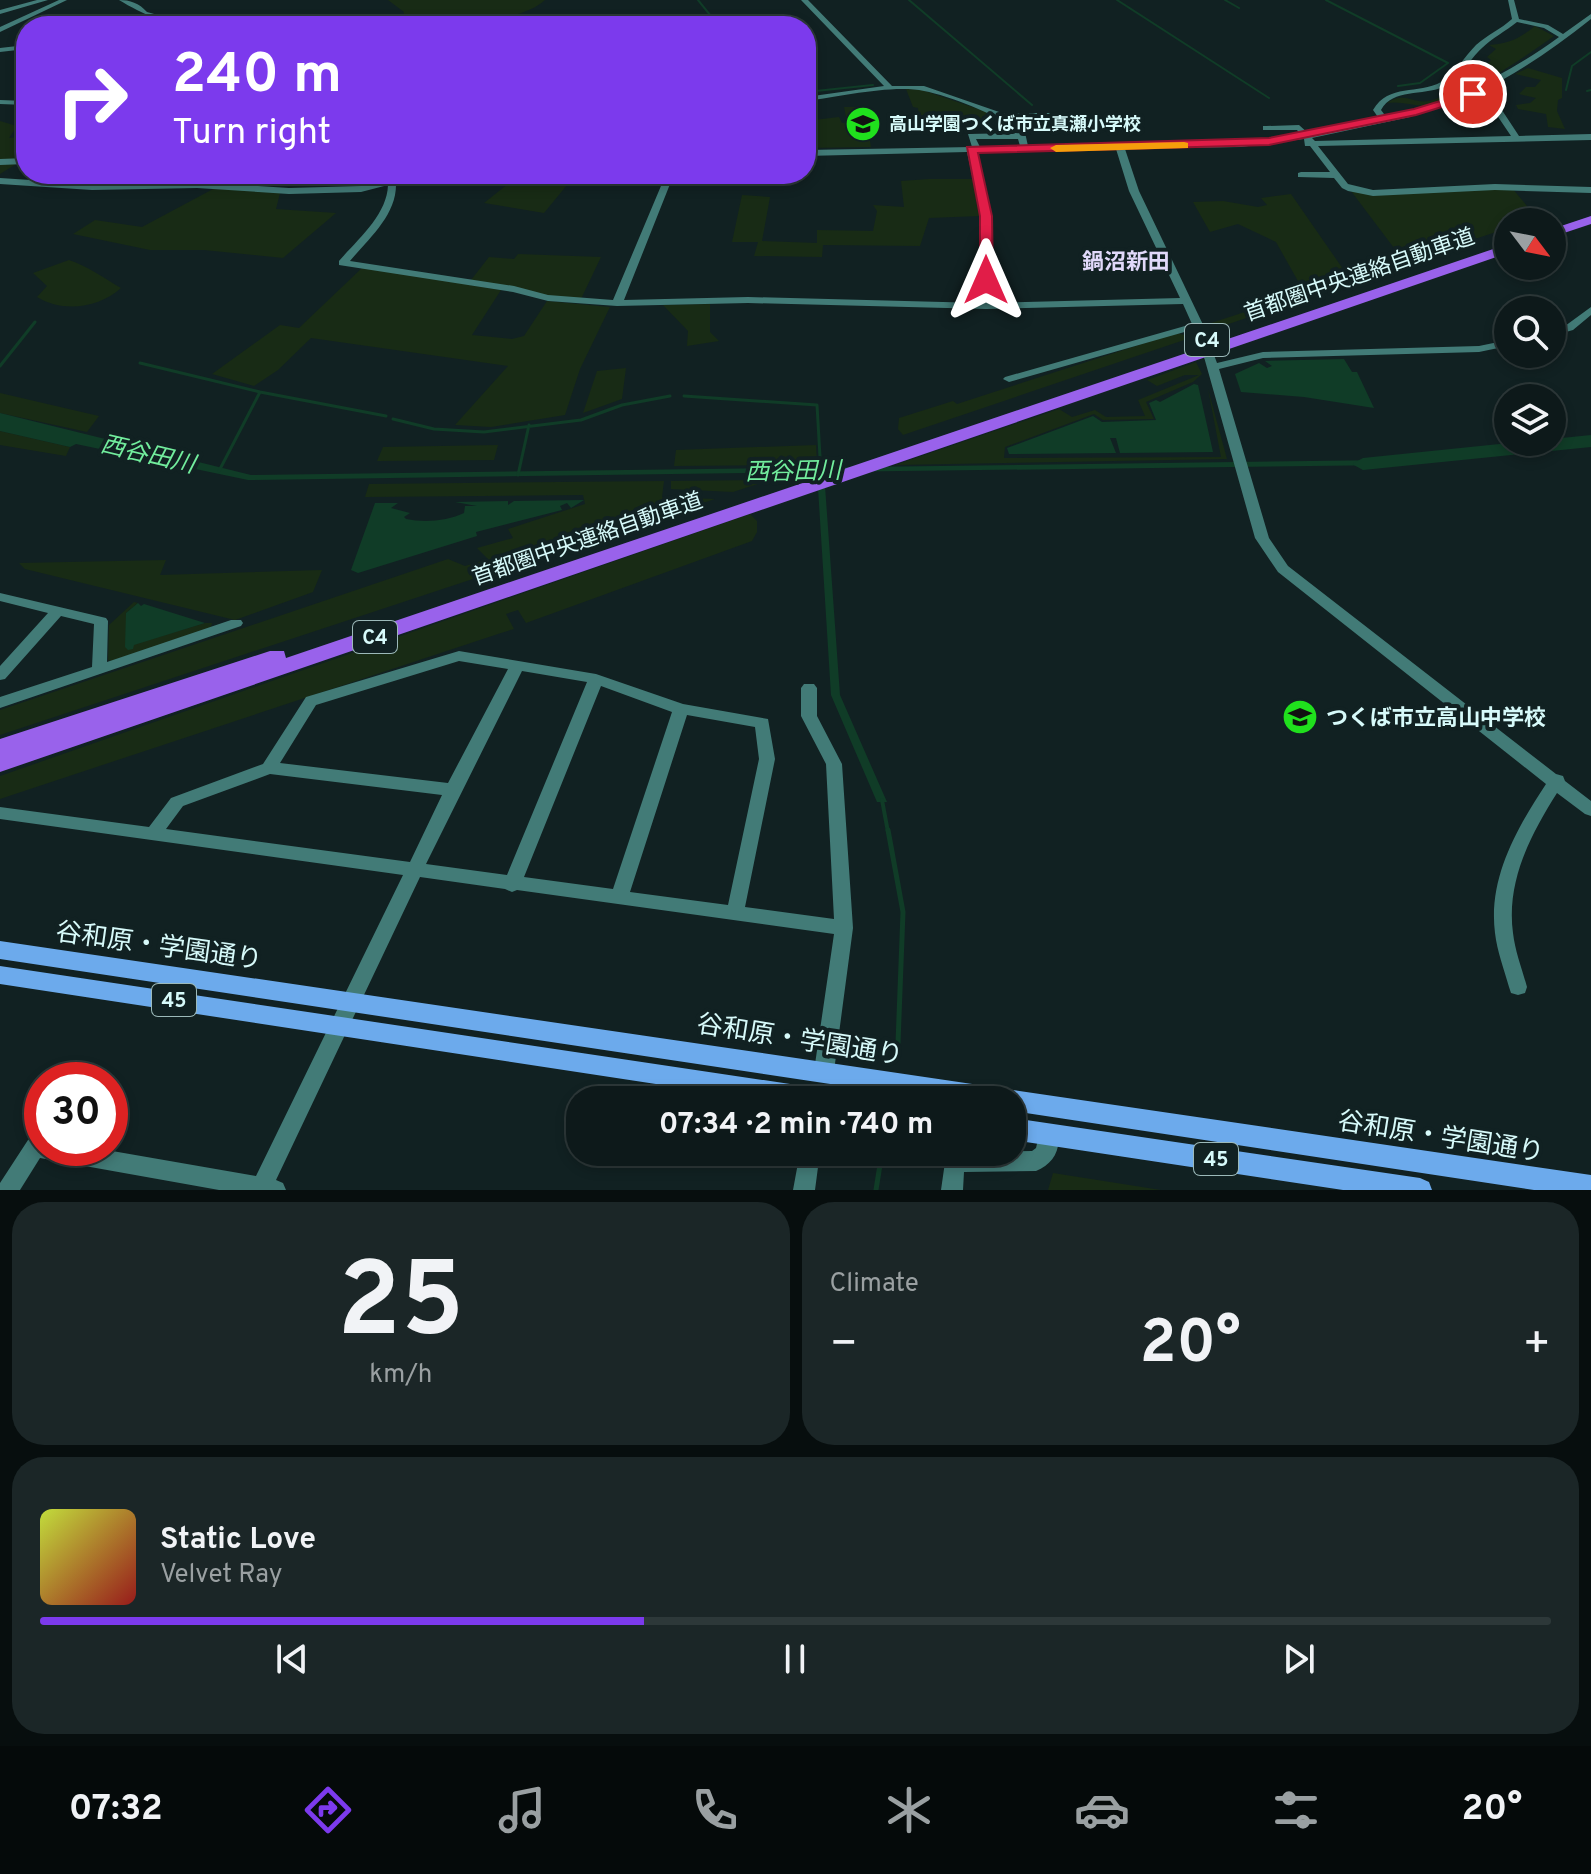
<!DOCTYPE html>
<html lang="en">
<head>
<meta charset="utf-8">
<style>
  :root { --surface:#0d191a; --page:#1b2627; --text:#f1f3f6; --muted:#9aa0a2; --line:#2d3839; --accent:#7c3aed }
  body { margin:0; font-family:Overpass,"Noto Sans JP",sans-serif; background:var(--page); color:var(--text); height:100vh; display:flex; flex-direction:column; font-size:30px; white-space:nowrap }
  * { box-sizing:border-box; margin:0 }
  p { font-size:26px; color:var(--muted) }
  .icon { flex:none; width:44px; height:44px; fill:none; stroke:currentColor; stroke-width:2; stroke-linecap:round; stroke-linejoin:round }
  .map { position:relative; height:1190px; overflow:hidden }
  .panel { display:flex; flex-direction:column; gap:12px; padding:12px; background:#070e0e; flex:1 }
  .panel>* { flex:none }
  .top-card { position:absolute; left:16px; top:16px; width:800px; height:168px; border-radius:32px; box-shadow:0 4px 12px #0003,0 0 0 2px var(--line); background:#7c3aed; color:#fff; overflow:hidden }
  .needle { width:52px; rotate:122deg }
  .controls { position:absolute; left:1494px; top:208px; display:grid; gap:16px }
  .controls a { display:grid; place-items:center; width:72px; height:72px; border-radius:50%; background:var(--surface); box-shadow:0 4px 12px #0003,0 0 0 2px var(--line); font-size:40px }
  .speed { position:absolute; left:24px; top:1062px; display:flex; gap:16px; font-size:40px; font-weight:700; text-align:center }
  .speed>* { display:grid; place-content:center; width:104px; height:104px; border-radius:50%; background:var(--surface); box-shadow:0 4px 12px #0003,0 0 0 2px var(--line); line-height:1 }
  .speed .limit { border:12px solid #d22; background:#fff; color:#111 }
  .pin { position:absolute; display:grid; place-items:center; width:68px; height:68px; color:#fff; margin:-34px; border:4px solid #fff; border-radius:50%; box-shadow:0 2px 8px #0007 }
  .me { position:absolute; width:88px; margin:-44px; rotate:0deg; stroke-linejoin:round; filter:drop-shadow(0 0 6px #0008) }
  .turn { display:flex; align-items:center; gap:28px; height:168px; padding:0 24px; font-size:36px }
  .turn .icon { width:104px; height:104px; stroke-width:2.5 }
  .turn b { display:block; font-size:56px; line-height:68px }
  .big { font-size:60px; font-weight:700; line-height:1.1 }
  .panel .tile { flex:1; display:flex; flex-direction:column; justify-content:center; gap:12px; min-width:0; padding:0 28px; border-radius:32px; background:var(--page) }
  .panel .dial { align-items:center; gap:0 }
  .dial b { font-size:104px; line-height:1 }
  .song { display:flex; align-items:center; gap:24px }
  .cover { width:96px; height:96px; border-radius:12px; background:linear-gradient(135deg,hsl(70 70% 55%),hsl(0 70% 35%)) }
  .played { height:8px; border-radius:4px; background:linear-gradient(90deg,var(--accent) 40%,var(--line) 40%) }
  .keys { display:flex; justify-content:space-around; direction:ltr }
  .heat { display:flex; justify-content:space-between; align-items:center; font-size:44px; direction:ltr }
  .panel .tiles { flex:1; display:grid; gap:12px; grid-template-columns:1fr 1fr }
  .tile:last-child { grid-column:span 2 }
  .trip { position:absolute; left:566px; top:1086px; width:460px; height:80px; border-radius:32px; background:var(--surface); box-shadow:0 4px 12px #0003,0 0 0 2px var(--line); font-weight:700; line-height:80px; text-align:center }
  .tabs { display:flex; height:128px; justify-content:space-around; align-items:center; background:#050a0a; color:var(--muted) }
  .tabs .icon { width:56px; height:56px }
  .tabs .selected { color:var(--accent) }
  .tabs b { font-size:36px; color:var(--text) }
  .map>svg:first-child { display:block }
</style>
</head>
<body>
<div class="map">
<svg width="1591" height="1190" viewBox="0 0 1591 1190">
  <rect width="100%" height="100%" fill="#112122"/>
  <path fill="#182b15" d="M388,0h157c-31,29 -134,26 -178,26l37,-11v-3z
    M1535,26l19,10c-25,18 -101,71 -130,70 -13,-1 -24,-5 -37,-3 19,-12 24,1 42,-2 11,-2 55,-23 60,-31l-6,-2 8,-8 -4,-3 9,-8 -7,-4c19,-1 30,-6 46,-19z
    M1528,68l34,10v20l-4,2 -1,11 8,18 -17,-2 -2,-13 -28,-5 -2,-4 14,-2 6,-5 -17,-4 7,-7h9l6,-7 -26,-6z
    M906,89l16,1 77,26h-17v11l-22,-1 -3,-7h-38l-1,-11 -5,-1z
    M844,107h20l7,40 -65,1v-27l33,-4 3,6h15l-1,-6h-10z
    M0,121l17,5 -8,12 17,-2v22l-26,16z
    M519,175l53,4 -28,34 -60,-10z
    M929,179h45l6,22 -4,1 4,14 -51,2 -9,28 -97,-1 -1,12 -68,-1 4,-14h-26l10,-47 28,2 -8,44 55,2v-13l56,1 4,-20 -4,-6 31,2 -3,-26z
    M215,188l65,5 -4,16 60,4 -53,45 -79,-8h-54l-77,-16 22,-14 47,7z
    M1512,188l25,30 -29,4v6l-72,24h-39l-46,-61z
    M1291,194l61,88 -138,47 -3,-6 40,-13 -2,-8 54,-12 -27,-48 -38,-18 -28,8 -17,-30 30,-1 35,6 9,-2 -6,-7z
    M518,254l83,3 -20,42 -36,-3 -74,-16 18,-23 25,2z
    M69,260c18,6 35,18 52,28 -22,20 -58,25 -84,9l10,-11 -14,-13z
    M363,267l138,23 -29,45 40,4 12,-3 23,-35 63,6 -30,62 -15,46 -74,12 -36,-2 53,-59 -197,-28 -33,32 -24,16 -42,-12 68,-49 19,3z
    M710,304v28l9,9 -32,5 1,-15 -25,-26z
    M1176,333l17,4 -290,98 -5,-6 1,-11 54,-17 4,3z
    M1196,362l6,12 -9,8 -47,20 8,17 -51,1 -9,-6 -89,33 -1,11 217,-1 -13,-68 19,70 -332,6 164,-56 13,8 23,-7 11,7 39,-1 -7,-16 61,-25h-14l-28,11 -10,-6z
    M626,368l-4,31 -39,14 14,-42z
    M0,393l99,23 -12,16 -87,-19z
    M0,431l70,16 -4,9 -66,-11z
    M498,445l-4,15 -117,1 6,-14z
    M816,445l1,18 -5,2 -138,1 2,-16z
    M770,480l-37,12 -62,-3v-8z
    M664,481l-2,16 53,2 -715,236v-25l448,-151 17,7 23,-7 -11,-11 36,-10 -5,-9 77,-25 -2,-9 -218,2 4,-13z
    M750,514l7,7v11l-5,9 -226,82 -8,-13 -12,4 8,15 -13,4 -501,166v-23z
    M166,560l-6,15 162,-5 -9,22 -78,28 -210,-51 -6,-6z
    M134,602l4,1 -12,10 2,33 77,-23h7l-1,4 -99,34 -4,-1 1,-35z
    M1053,1173l108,17h-113z"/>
  <path fill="#103c27" d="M1344,359l8,13h5l17,36 -70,-11 -63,-5 -6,-18 24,-11 8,5 5,-2 -7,-5z
    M1194,384l4,1 15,67 -93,1 -4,-15h-6l6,15 -107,1 -2,-6 86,-32 9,6 54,-2 -7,-17 7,-3 4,2z
    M0,413l251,62 1139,-15 4,5 -570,7 16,223 47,107h-10l-46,-107 -14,-223 -569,8 -172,-36 -6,3 -70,-16z
    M584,500l-13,8 -4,-5 -7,3 2,4 -86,22 1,4 -119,37 -7,-3 24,-67h23l-7,5 19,5 -6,4 2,2c18,4 42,2 58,-6l1,-7h12l-22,-4 53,-1v4l6,-4z
    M138,603l3,3 3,-2 61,19 -71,22 -1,4 -5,1 -3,-3 1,-34z"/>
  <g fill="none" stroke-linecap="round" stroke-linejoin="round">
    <path stroke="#103c27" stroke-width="2" d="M698,0l21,26
      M909,0l123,105
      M1117,0l152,98
      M1225,0l14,8
      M1326,0l122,63 -28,20 -22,3
      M486,26l97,-4 31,4
      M694,26l23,-2
      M1566,90l6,-24 19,-14
      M1587,91l4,-1
      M806,92l67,-7"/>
    <path stroke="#103c27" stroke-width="3" d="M140,363l120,29 126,24
      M0,366l35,-44
      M684,396l133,9 4,69
      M393,419l41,10 50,3 97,-12 41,-15 48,-9
      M219,471l41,-79
      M518,475l11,-50"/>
    <path stroke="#103c27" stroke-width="4" d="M882,800l6,32"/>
    <path stroke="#103c27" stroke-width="5" d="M888,830l15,82 -5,131
      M876,1190l6,-38"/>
    <path fill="#103c27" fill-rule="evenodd" d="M1591,435v12l-228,23 -11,-6 11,-6 156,-16h33v-3z"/>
    <path stroke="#2f4242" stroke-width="12" stroke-dasharray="12 6" stroke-linecap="butt" d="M1202,333l8,24"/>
    <path fill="#427b77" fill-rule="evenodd" d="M37,0h11l-48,14v-4z
      M59,0h8l-67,32v-5z
      M119,0c11,0 20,3 28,12l50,14c-28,0 -55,-12 -78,-26z
      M801,0h7l84,86h32l78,27h54l1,2 -4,2h-43l14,11 4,18 213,-5 60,-6 -4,-5h-34v-4h3l33,-1 10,9 64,-12 7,-2 -7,-10c16,-27 45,-15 68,-28 15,-9 23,-25 35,-37 11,-10 25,-16 36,-26l-4,-19h6l5,19 29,6 15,9 28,-20v5c-37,29 -72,54 -114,74l17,5 25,38 72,-2v6l-273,6 30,38 25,6 122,-6 96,3v6l-96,-3 -122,6 -25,-5 -6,-3 -8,-10 -36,-1v-4l3,-1h29l-20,-26h-5l-1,-7 -63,8 -116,2 14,42 68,142 -1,2h-8l-3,-6 -186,53 -6,-3 2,-2 187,-53 -9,-20 -197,5 -238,-6 -131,3 -69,-5 -35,-9 -174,-27v-4c19,-22 48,-46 49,-76l-27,7 -72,2 -92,-6 -105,2 -92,-6v-6l92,6 105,-2 92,6 72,-2 27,-6v-6h8v4l18,-4h15l-33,9c1,32 -27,55 -46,78l164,25 34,9 65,5 53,-126h8l-50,126 124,-3 233,6v-87l-14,-64 -161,4v-6l166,-3 -4,-13 49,-1 -1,-4c-21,-15 -66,-33 -92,-38 -31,-7 -85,6 -118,10v-4l78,-11zM1517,22l27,6 15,9c-53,39 -109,65 -172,81l-6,-8c12,-22 42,-14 62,-23 17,-8 26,-27 39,-39 10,-10 24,-17 35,-26zM1470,96l18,6 23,34 -196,5 -3,-3 98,-21zM976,139h42l2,7 -40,1zM1116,149l13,42 51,107 -189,5v-87l-15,-64z
      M26,45v4l-26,3v-4z
      M0,100l26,1v4l-26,-1z
      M26,158v6l-26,1v-6z
      M1591,307v8l-18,15 -21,6v-6l13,-4z
      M1508,340v6l-29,6 -216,6 -44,11 50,169 19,28 268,208 7,2 2,5 26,20v15l-6,-2 -28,-21c-26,41 -51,88 -44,140 2,18 9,36 14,54l-2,6 -7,2 -7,-2 -2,-6c-5,-18 -12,-36 -14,-54 -7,-55 22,-105 51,-149l-268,-212 -23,-34 -51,-181 6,-3 4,1 3,8 46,-11 216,-6z
      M0,593l106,25 2,3 -1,41 124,-42h10l2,3 -2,3 -241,82v-11l92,-30 2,-43 -33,-8 -56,63 -5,1v-14l48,-53 -48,-12z
      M459,651l137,23 87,30 85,15 7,40 -30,148 89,12 -8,-155 -25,-48v-28l3,-4h10l3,4v28l25,48 11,164 -19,143 -3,6 -7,3 -7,-3 -3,-6 20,-137 -317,-44 -5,2 -7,-3 -85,-12 -144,303 7,3 3,7h-67l-179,-32 -20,32h-20v-7l28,-43 7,-3 7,2v9h53l161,28 147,-301 -403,-56v-12l149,20 22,-29 92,-34 43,-67zM459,661l49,8 -60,114 -168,-20 36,-58zM522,671l65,11 -80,193 -81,-11zM601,686l71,26 -59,177 -89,-12zM687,715l68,12 4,32 -31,146 -98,-13zM270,774l172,21 -32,67 -244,-33 17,-23z
      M1048,1124l7,3c9,19 -1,37 -19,44l-72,1 -1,18h-22l4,-28 3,-7 7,-3 77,-1 4,-3 5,-21z
      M800,1152h20l-5,38h-22z"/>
    <path fill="#6caaec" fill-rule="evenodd" d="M0,941l1591,234v15h-57l-522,-79v-11h-75l-937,-141z
      M0,966l830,124 8,3 4,7h-81l-761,-116z
      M1012,1118l408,60 9,4 3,8h-89l-331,-50z"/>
    <path fill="#9962eb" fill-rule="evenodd" d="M1591,216v8l-39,13v-8z
      M1508,244v9l-1508,519v-17l7,-2 -7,2v-16l270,-88h14l2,7z"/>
  </g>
  <path fill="#e11d48" stroke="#92132f" stroke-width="2" d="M1473,91l4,1v4l-61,19 -147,30 -291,8 14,63 1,64 -7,4 -6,-4v-64l-13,-69 302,-9 145,-29z"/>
  <path fill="#f59e0b" d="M1184,142l4,1v5l-132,4 -6,-4 6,-3z"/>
  <defs>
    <symbol id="school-disc" viewBox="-11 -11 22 22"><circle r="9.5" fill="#20e01d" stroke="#112122"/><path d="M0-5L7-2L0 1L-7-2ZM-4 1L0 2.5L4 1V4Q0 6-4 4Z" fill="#111"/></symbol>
  </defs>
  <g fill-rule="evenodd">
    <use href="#school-disc" x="843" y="104" width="40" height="40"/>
    <use href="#school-disc" x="1280" y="697" width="40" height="40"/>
  </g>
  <g text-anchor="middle" stroke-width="8" stroke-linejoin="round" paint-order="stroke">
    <g font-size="18" font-weight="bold" fill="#d7fafa" stroke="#112122" text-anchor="start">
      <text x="889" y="130">高山学園つくば市立真瀬小学校</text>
    </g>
    <g fill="#112122" stroke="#9cb9b9" stroke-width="2">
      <rect x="1185" y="324" width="44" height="32" rx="6"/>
      <rect x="353" y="621" width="44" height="32" rx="6"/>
      <rect x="152" y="984" width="44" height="32" rx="6"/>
      <rect x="1194" y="1143" width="44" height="32" rx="6"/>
    </g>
    <g font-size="20" font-weight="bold" fill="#d7fafa">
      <text x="1207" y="347">C4</text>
      <text x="375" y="644">C4</text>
      <text x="174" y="1007">45</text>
      <text x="1216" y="1166">45</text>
    </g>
    <g font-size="22" font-weight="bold" fill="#e1d9fa" stroke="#112122">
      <text x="1126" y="269">鍋沼新田</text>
    </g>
    <g font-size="22" fill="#d7fafa" stroke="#112122">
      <text transform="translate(1359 274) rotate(-19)" y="8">首都圏中央連絡自動車道</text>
      <text transform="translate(587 538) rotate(-19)" y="8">首都圏中央連絡自動車道</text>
    </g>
    <g font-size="22" font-weight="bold" fill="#d7fafa" stroke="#112122" text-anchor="start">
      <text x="1326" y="725">つくば市立高山中学校</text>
    </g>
    <g font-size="24" font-style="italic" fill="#72ed9d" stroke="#112122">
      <text transform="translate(148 454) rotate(13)" y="8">西谷田川</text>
      <text transform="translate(793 471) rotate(-1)" y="8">西谷田川</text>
    </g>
    <g font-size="26" fill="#d7fafa" stroke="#112122">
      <text transform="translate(159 945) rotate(8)" y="9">谷和原・学園通り</text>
      <text transform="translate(800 1039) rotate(9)" y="9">谷和原・学園通り</text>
      <text transform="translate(1441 1136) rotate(9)" y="9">谷和原・学園通り</text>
    </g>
  </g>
</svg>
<div class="controls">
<a><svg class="needle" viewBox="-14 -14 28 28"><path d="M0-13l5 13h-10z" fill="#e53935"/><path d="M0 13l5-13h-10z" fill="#9aa0a2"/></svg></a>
<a><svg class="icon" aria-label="search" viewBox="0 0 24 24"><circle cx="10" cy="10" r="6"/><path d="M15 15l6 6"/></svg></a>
<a><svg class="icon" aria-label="layers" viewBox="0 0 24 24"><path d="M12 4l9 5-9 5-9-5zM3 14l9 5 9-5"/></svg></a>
</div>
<div class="speed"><div class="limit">30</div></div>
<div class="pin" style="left:1473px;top:94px;background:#d93025"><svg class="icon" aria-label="arrive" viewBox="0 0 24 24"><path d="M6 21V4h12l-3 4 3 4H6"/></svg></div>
<svg class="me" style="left:986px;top:280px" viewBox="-20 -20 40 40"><path d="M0-17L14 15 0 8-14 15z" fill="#e11d48" stroke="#fff" stroke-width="4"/></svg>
<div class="trip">07:34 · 2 min · 740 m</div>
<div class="top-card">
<div class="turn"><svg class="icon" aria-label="right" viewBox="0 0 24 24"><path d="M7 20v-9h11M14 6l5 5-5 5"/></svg><div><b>240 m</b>Turn right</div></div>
</div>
</div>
<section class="panel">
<div class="tiles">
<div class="tile dial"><b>25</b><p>km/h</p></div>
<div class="tile"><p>Climate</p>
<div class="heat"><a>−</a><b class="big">20°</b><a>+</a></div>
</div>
<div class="tile">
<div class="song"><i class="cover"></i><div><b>Static Love</b><p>Velvet Ray</p></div></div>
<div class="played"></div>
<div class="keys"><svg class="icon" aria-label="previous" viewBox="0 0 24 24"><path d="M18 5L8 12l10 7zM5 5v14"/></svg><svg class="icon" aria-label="pause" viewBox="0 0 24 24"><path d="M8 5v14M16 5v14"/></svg><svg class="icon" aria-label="next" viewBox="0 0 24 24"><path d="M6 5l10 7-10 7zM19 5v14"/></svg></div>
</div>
</div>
</section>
<nav class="tabs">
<b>07:32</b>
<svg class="icon selected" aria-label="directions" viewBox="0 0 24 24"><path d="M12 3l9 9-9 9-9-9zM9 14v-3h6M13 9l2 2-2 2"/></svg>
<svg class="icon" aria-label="music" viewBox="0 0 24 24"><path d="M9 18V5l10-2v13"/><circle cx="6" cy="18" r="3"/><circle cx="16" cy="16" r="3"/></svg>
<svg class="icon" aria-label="phone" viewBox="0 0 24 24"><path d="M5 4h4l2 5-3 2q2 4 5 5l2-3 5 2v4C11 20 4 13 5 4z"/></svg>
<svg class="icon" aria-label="climate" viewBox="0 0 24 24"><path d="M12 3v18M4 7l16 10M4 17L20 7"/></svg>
<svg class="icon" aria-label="car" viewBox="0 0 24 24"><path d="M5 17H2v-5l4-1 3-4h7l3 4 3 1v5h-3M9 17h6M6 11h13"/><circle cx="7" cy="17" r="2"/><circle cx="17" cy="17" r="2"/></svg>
<svg class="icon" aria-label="filters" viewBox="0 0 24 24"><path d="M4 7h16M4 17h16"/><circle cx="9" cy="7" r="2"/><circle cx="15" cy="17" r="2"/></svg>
<b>20°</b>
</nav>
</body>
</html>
